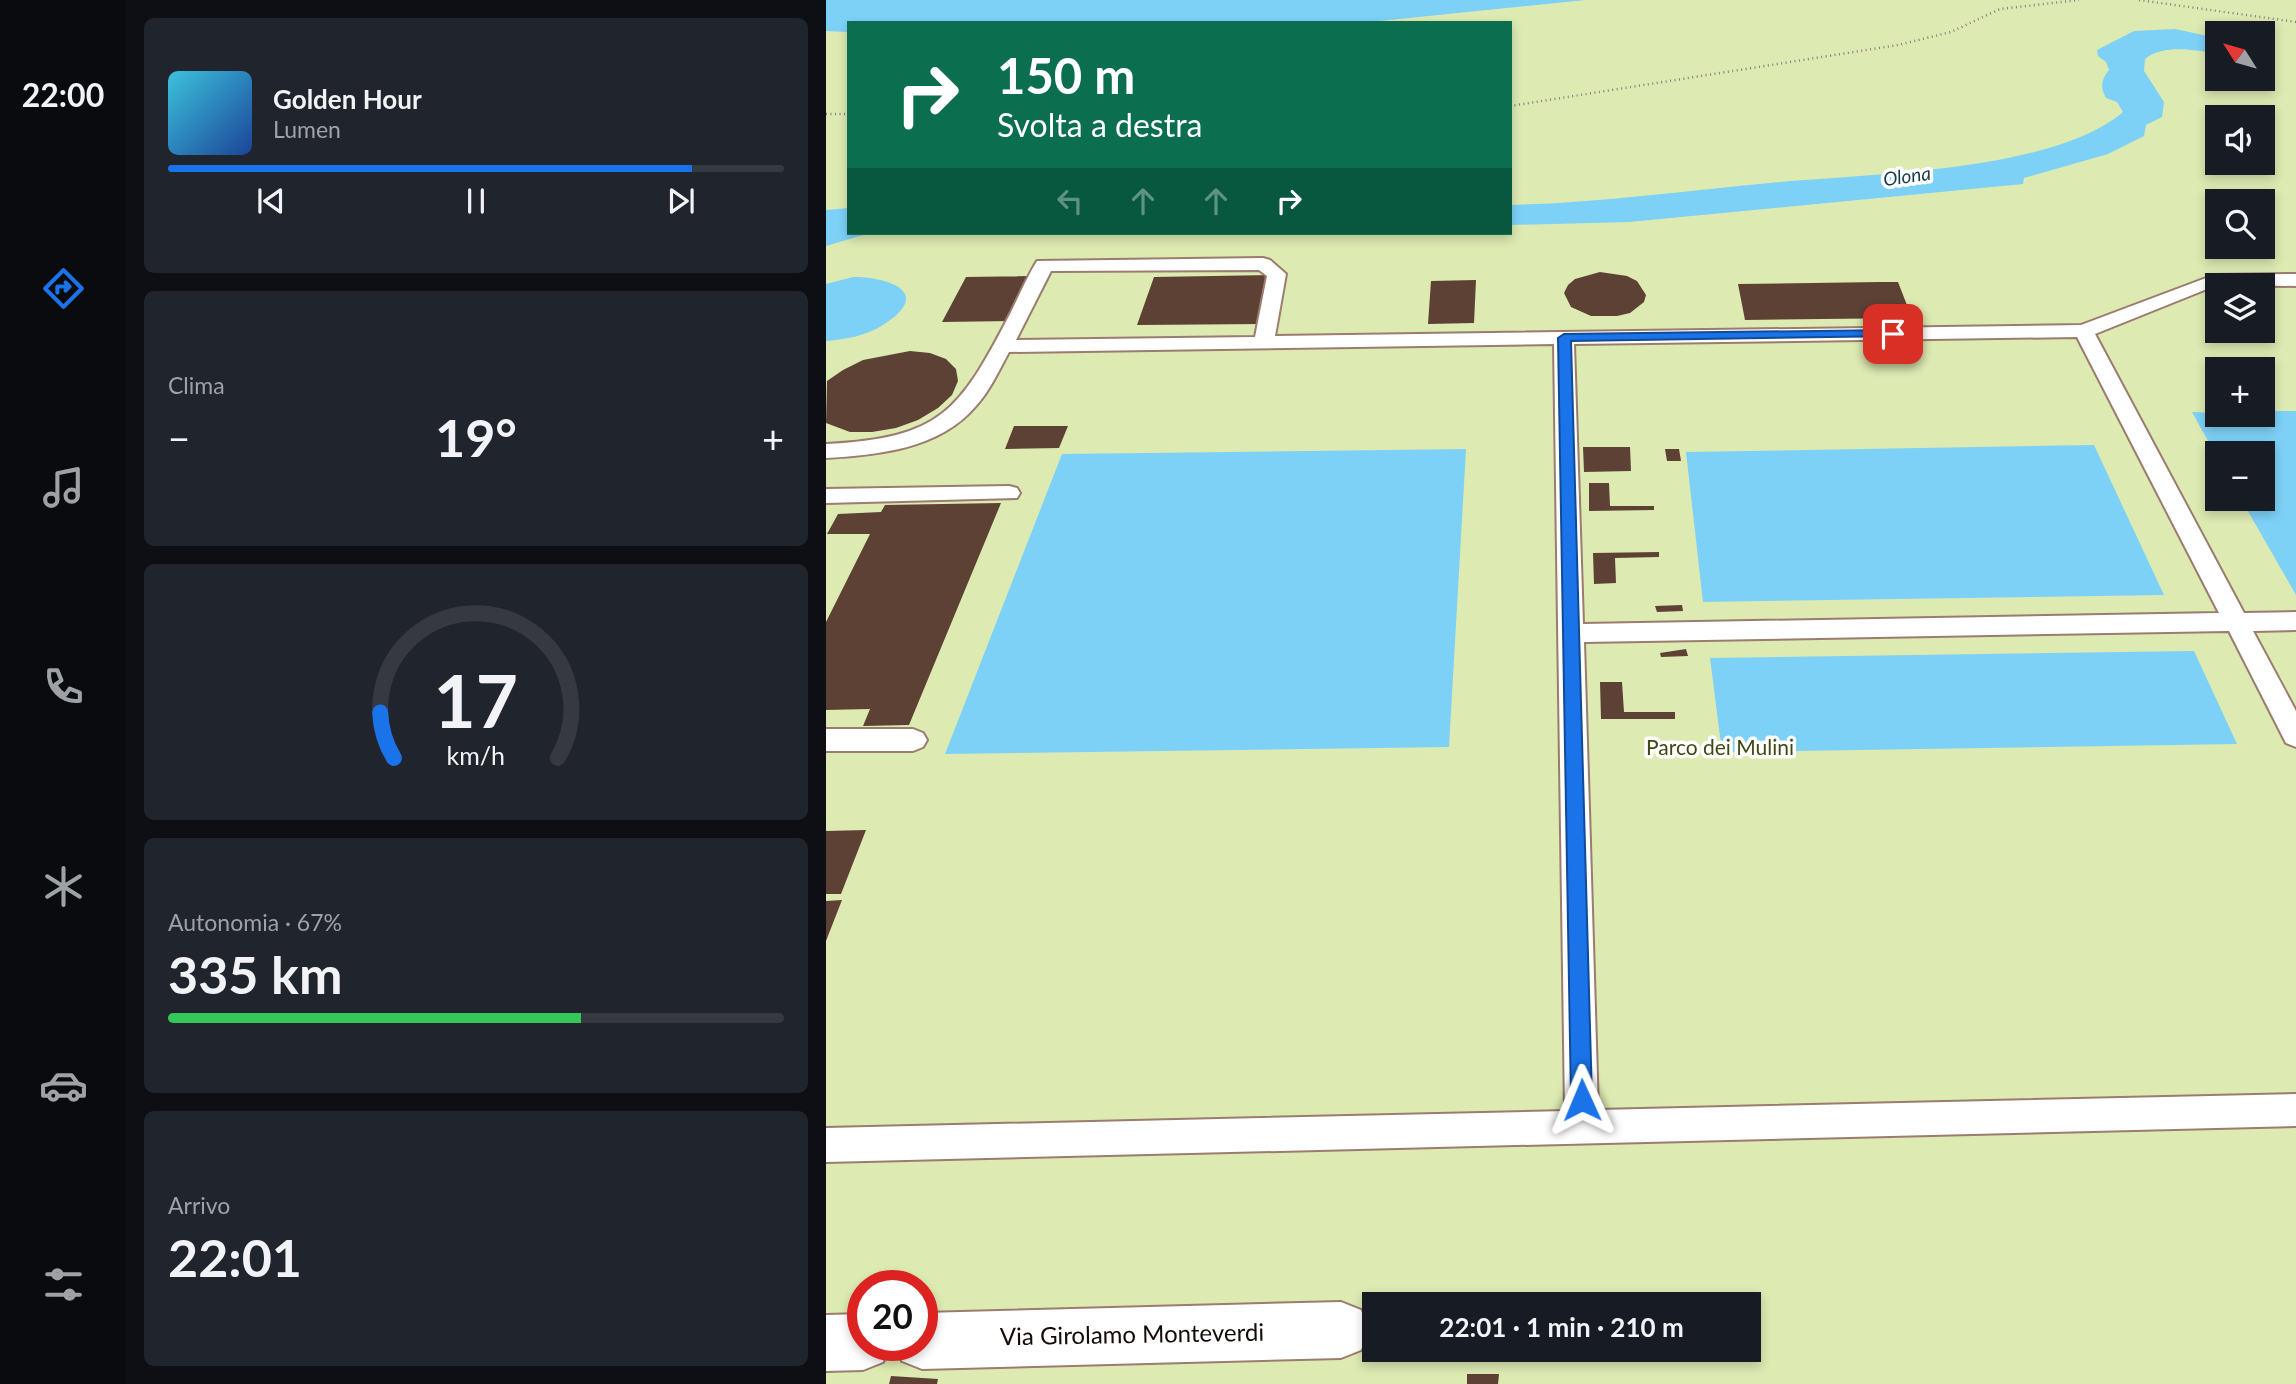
<!DOCTYPE html>
<html lang="it">
<head>
<meta charset="utf-8">
<style>
  :root { --surface:#171b24; --page:#20242c; --text:#f1f3f6; --muted:#9ea1a6; --line:#363941; --accent:#1a73e8 }
  body { margin:0; font-family:Lato,sans-serif; background:var(--page); color:var(--text); height:100vh; display:flex; flex-direction:column; font-size:26px; white-space:nowrap }
  * { box-sizing:border-box; margin:0 }
  p { font-size:23px; color:var(--muted) }
  .icon { flex:none; width:38px; height:38px; fill:none; stroke:currentColor; stroke-width:2; stroke-linecap:round; stroke-linejoin:round }
  .map { position:relative; flex:1; overflow:hidden }
  .side { display:flex; flex-direction:column; gap:18px; padding:18px; background:#0d0f14; width:700px }
  .side>* { flex:none }
  .banner { position:absolute; left:21px; top:21px; width:665px; height:214px; border-radius:0px; box-shadow:0 4px 10px #0003; background:#0b6e4f; color:#fff; overflow:hidden }
  .needle { width:46px; rotate:307deg }
  .tools { position:absolute; left:1379px; top:21px; display:grid; gap:14px }
  .tools a { display:grid; place-items:center; width:70px; height:70px; border-radius:0px; background:var(--surface); box-shadow:0 4px 10px #0003; font-size:35px }
  .speed { position:absolute; left:21px; top:1270px; display:flex; gap:14px; font-size:35px; font-weight:700; text-align:center }
  .speed>* { display:grid; place-content:center; width:91px; height:91px; border-radius:50%; background:var(--surface); box-shadow:0 4px 10px #0003; line-height:1 }
  .speed .limit { border:10px solid #d22; background:#fff; color:#111 }
  .pin { position:absolute; display:grid; place-items:center; width:60px; height:60px; color:#fff; margin:-30px; border-radius:14px; box-shadow:0 4px 10px #0006 }
  .me { position:absolute; width:77px; margin:-38px; rotate:359deg; stroke-linejoin:round; filter:drop-shadow(0 0 5px #0008) }
  .turn { display:flex; align-items:center; gap:24px; height:147px; padding:0 35px; font-size:32px }
  .turn .icon { width:91px; height:91px; stroke-width:2.5 }
  .turn b { display:block; font-size:49px; line-height:60px }
  .lanes { display:flex; align-items:center; height:66px; padding:0 35px; background:#0003; justify-content:center; gap:35px; direction:ltr }
  .lanes .off { opacity:.35 }
  .big { font-size:52px; font-weight:700; line-height:1.1 }
  .side .tile { flex:1; display:flex; flex-direction:column; justify-content:center; gap:10px; min-width:0; padding:0 24px; border-radius:10px; background:var(--page) }
  .side .dial { align-items:center; gap:0 }
  .dial svg { height:182px; overflow:visible; fill:none; stroke:var(--line); stroke-width:7; stroke-linecap:round; text-anchor:middle }
  .dial text { fill:var(--text); stroke:none }
  .song { display:flex; align-items:center; gap:21px }
  .cover { width:84px; height:84px; border-radius:10px; background:linear-gradient(135deg,hsl(190 70% 55%),hsl(220 70% 35%)) }
  .played { height:7px; border-radius:4px; background:linear-gradient(90deg,var(--accent) 85%,var(--line) 85%) }
  .keys { display:flex; justify-content:space-around; direction:ltr }
  .heat { display:flex; justify-content:space-between; align-items:center; font-size:38px; direction:ltr }
  .charge { height:10px; border-radius:5px; background:linear-gradient(90deg,#34c759 67%,var(--line) 0) }
  .trip { position:absolute; left:536px; top:1292px; width:399px; height:70px; border-radius:0px; background:var(--surface); box-shadow:0 4px 10px #0003; font-weight:700; line-height:70px; text-align:center }
  main { display:flex; flex:1; min-height:0 }
  .tabs { display:flex; flex-direction:column; width:126px; justify-content:space-around; align-items:center; background:#090b0e; color:var(--muted) }
  .tabs .icon { width:49px; height:49px }
  .tabs .active { color:var(--accent) }
  .tabs b { font-size:32px; color:var(--text) }
  .map>svg:first-child { display:block }
</style>
</head>
<body>
<main>
<nav class="tabs">
<b>22:00</b>
<svg class="icon active" aria-label="directions" viewBox="0 0 24 24"><path d="M12 3l9 9-9 9-9-9zM9 14v-3h6M13 9l2 2-2 2"/></svg>
<svg class="icon" aria-label="music" viewBox="0 0 24 24"><path d="M9 18V5l10-2v13"/><circle cx="6" cy="18" r="3"/><circle cx="16" cy="16" r="3"/></svg>
<svg class="icon" aria-label="phone" viewBox="0 0 24 24"><path d="M5 4h4l2 5-3 2q2 4 5 5l2-3 5 2v4C11 20 4 13 5 4z"/></svg>
<svg class="icon" aria-label="climate" viewBox="0 0 24 24"><path d="M12 3v18M4 7l16 10M4 17L20 7"/></svg>
<svg class="icon" aria-label="car" viewBox="0 0 24 24"><path d="M5 17H2v-5l4-1 3-4h7l3 4 3 1v5h-3M9 17h6M6 11h13"/><circle cx="7" cy="17" r="2"/><circle cx="17" cy="17" r="2"/></svg>
<svg class="icon" aria-label="filters" viewBox="0 0 24 24"><path d="M4 7h16M4 17h16"/><circle cx="9" cy="7" r="2"/><circle cx="15" cy="17" r="2"/></svg>
</nav>
<section class="side">
<div class="tile">
<div class="song"><i class="cover"></i><div><b>Golden Hour</b><p>Lumen</p></div></div>
<div class="played"></div>
<div class="keys"><svg class="icon" aria-label="previous" viewBox="0 0 24 24"><path d="M18 5L8 12l10 7zM5 5v14"/></svg><svg class="icon" aria-label="pause" viewBox="0 0 24 24"><path d="M8 5v14M16 5v14"/></svg><svg class="icon" aria-label="next" viewBox="0 0 24 24"><path d="M6 5l10 7-10 7zM19 5v14"/></svg></div>
</div>
<div class="tile"><p>Clima</p>
<div class="heat"><a>−</a><b class="big">19°</b><a>+</a></div>
</div>
<div class="tile dial"><svg viewBox="0 0 100 80">
<path d="M14 69A42 42 0 1 1 86 69"/>
<path d="M14 69A42 42 0 0 1 8 49" stroke="#1a73e8"/>
<text x="50" y="56" font-size="32" font-weight="700">17</text>
<text x="50" y="72" font-size="11">km/h</text>
</svg></div>
<div class="tile"><p>Autonomia · 67%</p><b class="big">335 km</b><div class="charge"></div></div>
<div class="tile"><p>Arrivo</p><b class="big">22:01</b></div>
</section>
<div class="map">
<svg width="1470" height="1384" viewBox="0 0 1470 1384">
  <rect width="100%" height="100%" fill="#faf3f0"/>
  <path fill="#ddeab2" fill-rule="evenodd" d="M0,0h1470v1384h-1470zM23,23h661v210h-661zM1391,33h46v46h-46zM1391,117h46v46h-46zM1391,201h46v46h-46zM1391,285h46v46h-46zM1391,369h46v46h-46zM1391,453h46v46h-46zM37,1286h59v60h-59zM548,1304h374v45h-374z"/>
  <path fill="#7dd1f7" d="M0,0h760l-226,23h-511v9l-23,-1z
    M1349,29l42,9v16c-21,-4 -53,-10 -72,5l-1,12 20,31 -2,15 -16,8 -2,11 -36,18 -84,24 -1,6 -394,38 -119,3v-20c87,-2 173,-14 259,-22 93,-9 282,-10 354,-71l-6,-10 -11,-4c-6,-11 -5,-18 3,-28l-3,-8 -8,-6 -1,-6 37,-19z
    M23,208v25h21l-44,13v-36z
    M27,277c37,0 81,16 30,48 -17,11 -37,14 -57,16v-57z
    M1437,411h33v184l-55,-96h22v-46h-46v4l-25,-45 71,3z
    M1268,445l70,150 -461,7 -17,-150z
    M640,449l-17,298 -504,7 117,-300z
    M1368,651l43,93 -515,8 -12,-94z"/>
  <path fill="#5d4134" d="M774,272l27,4 10,5 9,14 -2,7 -14,11 -13,3h-26l-20,-9 -7,-14 4,-8 7,-6z
    M449,275l-12,49 -126,1 17,-48z
    M207,276l-21,45 -70,1 24,-45z
    M650,280l-2,43 -46,1 3,-43z
    M1054,282h18l14,36 -167,2 -7,-36z
    M84,351l20,2 16,6 10,10 2,12 -6,14 -14,13 -20,12 -22,8 -24,4h-22l-24,-9 1,-42 16,-11 20,-10z
    M188,426h54l-9,22 -54,1z
    M757,447h47l1,24 -47,1z
    M839,449h14l2,12h-14z
    M763,483h20l1,23h44v4l-65,1z
    M175,503l-92,222 -46,1 7,-17 -44,1v-88l44,-88h-43l11,-20 43,-2 4,-7z
    M833,552v5l-44,1 1,25 -22,1 -1,-31z
    M856,605l1,6 -26,1 -2,-6z
    M860,649l2,7 -27,1 -1,-4z
    M774,682h22l2,30h51v7h-74z
    M40,830l-25,64h-15v-63z
    M16,900l-16,41v-40z
    M641,1374h32l-1,10h-31z
    M65,1376l47,3 -1,5h-48z"/>
  <g fill="none" stroke-linecap="round" stroke-linejoin="round">
    <defs>
      <path id="service" d="M437,258l7,2 16,14 -11,62 806,-11 133,-50 82,-1v12l-79,-1 -122,49 149,279 52,-1v18l-43,1 43,80v36l-10,-4 -57,-112 -645,11 14,468 698,-16v32l-1470,36v-34l739,-17 -11,-767 -545,8c-10,18 -19,39 -34,55 -36,42 -97,48 -149,51v-14c115,-6 133,-32 184,-130 9,-18 17,-37 27,-53zM433,270l8,6 -12,61 -239,3 35,-69zM1251,337l142,276 -636,11 -9,-280z
        M183,486l8,2 3,5 -3,5 -191,5v-14z
        M0,729h87l10,4 4,7 -4,7 -10,4h-87z"/>
      <path id="minor" d="M515,1302l20,8 8,20 -8,20 -20,8 -419,11 -20,-8 -6,-15h26v-33z
        M37,1314v32h26l-6,16 -20,8 -37,1v-56z"/>
    </defs>
    <use href="#service" stroke="#9b7c6e" stroke-width="4"/>
    <use href="#minor" stroke="#9b7c6e" stroke-width="4"/>
    <path stroke="#877e7a" stroke-width="2.5" stroke-dasharray="1 3.5" stroke-linecap="butt" d="M1313,0l157,22
      M684,106l388,-61 53,-13 49,-23 79,-9
      M0,114h23"/>
    <use href="#service" fill="#fff" fill-rule="evenodd"/>
    <use href="#minor" fill="#fff" fill-rule="evenodd"/>
  </g>
  <path fill="#1a73e8" stroke="#114b97" stroke-width="2" d="M1067,330l4,1v5l-326,5 21,759 -3,6 -7,3 -8,-3 -3,-6 -13,-762 6,-4z"/>
  <g text-anchor="middle" stroke-width="7" stroke-linejoin="round" paint-order="stroke">
    <g font-size="19" font-style="italic" fill="#153c4c" stroke="#fff">
      <text transform="translate(1081 176) rotate(-8)" y="7">Olona</text>
    </g>
    <g font-size="21" fill="#3f4812" stroke="#fff">
      <text x="894" y="755">Parco dei Mulini</text>
    </g>
    <g font-size="24" fill="#150a05" stroke="#fff">
      <text transform="translate(306 1335) rotate(-1)" y="8">Via Girolamo Monteverdi</text>
    </g>
  </g>
</svg>
<div class="tools">
<a><svg class="needle" viewBox="-14 -14 28 28"><path d="M0-13l5 13h-10z" fill="#e53935"/><path d="M0 13l5-13h-10z" fill="#9ea1a6"/></svg></a>
<a><svg class="icon" aria-label="sound" viewBox="0 0 24 24"><path d="M4 9h4l5-4v14l-5-4H4zM17 9q2 3 0 6"/></svg></a>
<a><svg class="icon" aria-label="search" viewBox="0 0 24 24"><circle cx="10" cy="10" r="6"/><path d="M15 15l6 6"/></svg></a>
<a><svg class="icon" aria-label="layers" viewBox="0 0 24 24"><path d="M12 4l9 5-9 5-9-5zM3 14l9 5 9-5"/></svg></a>
<a>+</a>
<a>−</a>
</div>
<div class="speed"><div class="limit">20</div></div>
<div class="pin" style="left:1067px;top:334px;background:#d93025"><svg class="icon" aria-label="arrive" viewBox="0 0 24 24"><path d="M6 21V4h12l-3 4 3 4H6"/></svg></div>
<svg class="me" style="left:756px;top:1100px" viewBox="-20 -20 40 40"><path d="M0-17L14 15 0 8-14 15z" fill="#1a73e8" stroke="#fff" stroke-width="4"/></svg>
<div class="trip">22:01 · 1 min · 210 m</div>
<div class="banner">
<div class="turn"><svg class="icon" aria-label="right" viewBox="0 0 24 24"><path d="M7 20v-9h11M14 6l5 5-5 5"/></svg><div><b>150 m</b>Svolta a destra</div></div>
<div class="lanes"><svg class="icon off" aria-label="left" viewBox="0 0 24 24"><path d="M17 20v-9H6M10 6l-5 5 5 5"/></svg><svg class="icon off" aria-label="ahead" viewBox="0 0 24 24"><path d="M12 20V5M6 11l6-6 6 6"/></svg><svg class="icon off" aria-label="ahead" viewBox="0 0 24 24"><path d="M12 20V5M6 11l6-6 6 6"/></svg><svg class="icon" aria-label="right" viewBox="0 0 24 24"><path d="M7 20v-9h11M14 6l5 5-5 5"/></svg></div>
</div>
</div>
</main>
</body>
</html>
